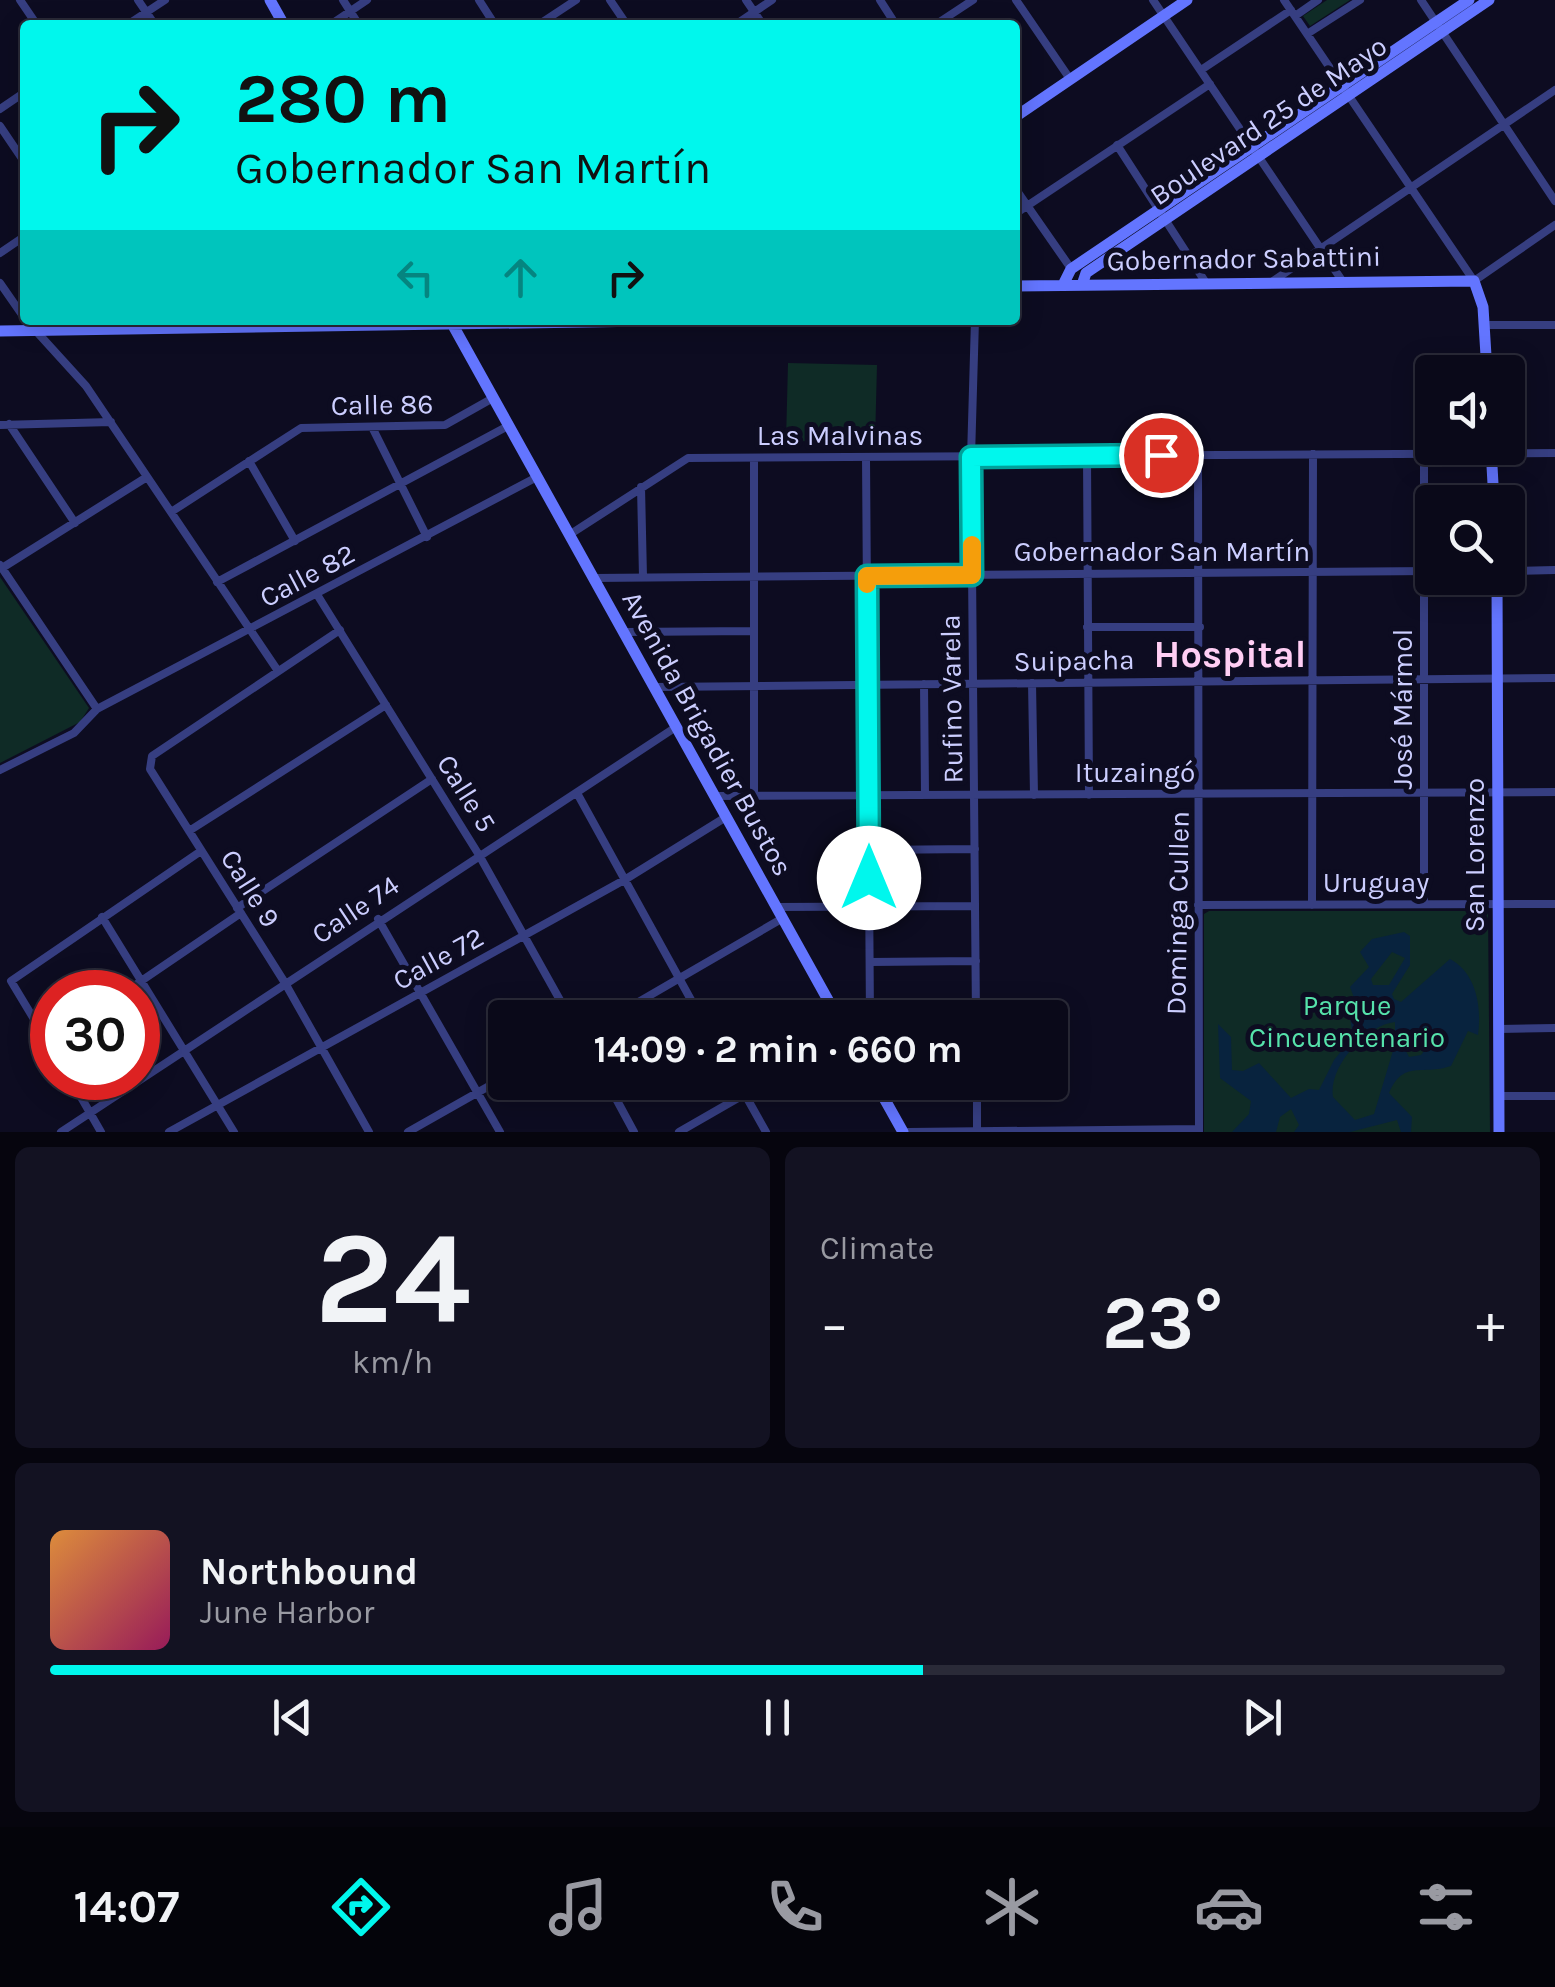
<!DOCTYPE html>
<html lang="en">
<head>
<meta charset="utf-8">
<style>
  :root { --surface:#0a0919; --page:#131222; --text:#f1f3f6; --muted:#999aa2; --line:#2a2a38; --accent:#00f7ed }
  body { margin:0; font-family:Karla,sans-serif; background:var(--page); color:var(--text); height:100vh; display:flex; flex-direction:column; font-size:38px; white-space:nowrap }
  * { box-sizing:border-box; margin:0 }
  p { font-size:32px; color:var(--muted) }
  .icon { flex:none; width:55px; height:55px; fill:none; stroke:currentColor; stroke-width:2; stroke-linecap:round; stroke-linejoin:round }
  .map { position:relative; height:1132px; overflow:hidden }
  .panel { display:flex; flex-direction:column; gap:15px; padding:15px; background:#06050e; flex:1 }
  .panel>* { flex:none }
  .banner { position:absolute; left:20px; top:20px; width:1000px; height:305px; border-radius:10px; box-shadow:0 5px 25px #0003,0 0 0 2px var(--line); background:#00f7ed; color:#111; overflow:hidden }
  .fabs { position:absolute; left:1415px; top:355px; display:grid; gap:20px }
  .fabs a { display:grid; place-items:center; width:110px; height:110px; border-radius:10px; background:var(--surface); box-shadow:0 5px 25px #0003,0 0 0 2px var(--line); font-size:50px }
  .speed { position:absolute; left:30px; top:970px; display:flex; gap:20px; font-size:50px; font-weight:700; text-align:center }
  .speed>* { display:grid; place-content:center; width:130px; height:130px; border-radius:50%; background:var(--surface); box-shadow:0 5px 25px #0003,0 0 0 2px var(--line); line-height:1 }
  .speed .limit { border:15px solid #d22; background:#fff; color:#111 }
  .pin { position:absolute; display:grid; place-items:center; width:85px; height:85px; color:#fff; margin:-42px; border:5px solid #fff; border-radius:50%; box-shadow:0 2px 10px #0007 }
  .me { position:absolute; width:110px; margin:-55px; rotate:0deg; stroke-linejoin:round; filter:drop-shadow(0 0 8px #0008) }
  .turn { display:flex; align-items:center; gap:35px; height:210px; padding:0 50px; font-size:45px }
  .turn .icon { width:130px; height:130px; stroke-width:2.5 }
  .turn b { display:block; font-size:70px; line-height:85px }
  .lanes { display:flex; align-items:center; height:95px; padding:0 50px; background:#0003; justify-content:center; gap:50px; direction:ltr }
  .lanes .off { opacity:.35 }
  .big { font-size:75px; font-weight:700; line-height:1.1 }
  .panel .tile { flex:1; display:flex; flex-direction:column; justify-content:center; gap:15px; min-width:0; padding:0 35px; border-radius:15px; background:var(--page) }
  .panel .dial { align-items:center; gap:0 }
  .dial b { font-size:130px; line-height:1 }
  .song { display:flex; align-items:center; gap:30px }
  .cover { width:120px; height:120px; border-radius:15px; background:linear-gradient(135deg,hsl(30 70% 55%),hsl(330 70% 35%)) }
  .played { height:10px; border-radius:5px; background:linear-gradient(90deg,var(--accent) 60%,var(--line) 60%) }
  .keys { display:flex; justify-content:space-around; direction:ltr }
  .heat { display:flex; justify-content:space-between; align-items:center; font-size:55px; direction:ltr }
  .panel .tiles { flex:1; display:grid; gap:15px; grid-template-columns:1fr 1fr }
  .tile:last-child { grid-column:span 2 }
  .trip { position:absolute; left:488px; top:1000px; width:580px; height:100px; border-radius:10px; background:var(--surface); box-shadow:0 5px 25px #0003,0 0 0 2px var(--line); font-weight:700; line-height:100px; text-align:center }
  .menu { display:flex; height:160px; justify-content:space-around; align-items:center; background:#04040a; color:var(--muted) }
  .menu .icon { width:70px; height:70px }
  .menu .on { color:var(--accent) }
  .menu b { font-size:45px; color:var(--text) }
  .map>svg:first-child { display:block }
</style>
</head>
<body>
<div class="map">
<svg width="1555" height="1132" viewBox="0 0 1555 1132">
  <rect width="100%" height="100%" fill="#0d0c21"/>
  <path fill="#0f2b26" d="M1327,0h23l-40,26 -7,-10z
    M788,363l89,2 -2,77 -89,-1z
    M0,577l89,131 -9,14 -80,41z
    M1209,911h279l2,221h-286v-218z"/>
  <path fill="#08233e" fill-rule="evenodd" d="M1404,932l6,4v29l-18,29 2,5 7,3 49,-43c26,14 32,47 28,76l-10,-4 -17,35c-30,10 -47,-7 -62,27l23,24 -1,15h-10l-4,-12 -47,12h-56l5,-7 -8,-16 -11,8 -4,15h-44l17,-18 2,-13 -31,-23 -2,-54 13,13 1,33 11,1 16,-8 32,35 18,-9 10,1 15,-30 19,-23 -3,-19 6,-15 -6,-16 19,-20 -9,-15 12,-13zM1392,952l13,6 -16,27h-16l-2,-6zM1395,1022v22l-21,70 -19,6 -22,-23c-5,-30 33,-72 62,-75zM1427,1026l1,20 -7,9 -12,2 -6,-12z"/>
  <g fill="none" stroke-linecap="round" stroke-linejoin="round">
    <path stroke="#363e81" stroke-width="8" d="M20,0l17,25
      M138,0l17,25
      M343,0l16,25
      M479,0l16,25
      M610,0l17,25
      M746,0l17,25
      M880,0l16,25
      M1016,0l54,79
      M1153,0l190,282
      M1284,0l190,281 81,-56
      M1421,0l134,201
      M1295,16l23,-16
      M127,25l38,-25
      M330,25l37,-25
      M538,25l38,-25
      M735,25l37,-25
      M935,25l38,-25
      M1307,34l53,-34
      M1201,70l90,-60
      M0,109l25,-17
      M0,126l25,37
      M1117,145l89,138
      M1015,188l57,82
      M1015,214l195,-130
      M0,253l25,-17
      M1273,281l282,-191
      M0,283l25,36
      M26,320l60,66 192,285
      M975,320l-4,137 5,561
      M1485,325h70
      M9,424l66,99
      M0,425l111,-3
      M372,427l55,110
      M1424,454v450
      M1198,455l1,677
      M1087,456l2,339
      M866,457l4,561
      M249,461l46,80
      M641,487l2,90
      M171,512l130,-84 144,-3 48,-27
      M569,535l119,-77 867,-5
      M0,565l97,144
      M2,568l145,-91
      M1508,571l47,-1
      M593,578l839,-7
      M217,582l291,-156
      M318,596l161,259 91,163
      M1087,627h113
      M340,630l-188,126 -2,13 135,214 84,149
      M624,632l130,-1
      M1032,683l2,112
      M924,684l1,111
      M655,687l900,-9
      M0,770l74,-37 23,-24 440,-232
      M577,793l124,225
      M715,796l840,-4
      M754,796v-338
      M189,831l197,-126
      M869,850l106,-1
      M1198,905l357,-1
      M1312,905l1,-451
      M777,907l198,-1
      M237,908l195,-129
      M102,917l132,215
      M378,919l122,213
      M870,962l106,-1
      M125,992l116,-79
      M611,1018l172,-100
      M899,1018l77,-3
      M1499,1029l56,-1
      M52,1049l-41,-68 190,-130
      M70,1078l31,54
      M607,1082l27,50
      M738,1082l28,50
      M977,1082v48
      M1499,1096h56
      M61,1132l615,-405
      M169,1132l457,-253 100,-62
      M408,1132l97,-55
      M679,1132l87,-50
      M908,1132l291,-3"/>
    <path stroke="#6375ff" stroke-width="11" d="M270,0l14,25
      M1015,117l172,-117
      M1063,285l8,-16 398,-269
      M1082,285l4,-12 403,-273
      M1015,286l459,-5 9,26 4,65
      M450,320l388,698
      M0,331l711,-11
      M1491,448l3,54
      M1497,578l2,554
      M875,1082l28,50"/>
  </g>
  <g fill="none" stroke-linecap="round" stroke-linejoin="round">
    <defs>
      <path id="route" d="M869,878l-2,-302 105,-1 -1,-118 190,-2"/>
    </defs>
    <use href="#route" stroke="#00a19a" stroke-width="25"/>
    <use href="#route" stroke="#00f7ed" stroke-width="18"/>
    <path stroke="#f59e0b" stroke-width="18" d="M867,584v-8l105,-1v-30"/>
  </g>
  <g text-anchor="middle" stroke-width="10" stroke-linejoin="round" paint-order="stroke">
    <g font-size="28" fill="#ccceff" stroke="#0d0c21">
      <text transform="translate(1268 120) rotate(-34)" y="10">Boulevard 25 de Mayo</text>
      <text transform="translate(1244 258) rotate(-1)" y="10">Gobernador Sabattini</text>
      <text transform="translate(382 404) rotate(-1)" y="10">Calle 86</text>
      <text x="840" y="445">Las Malvinas</text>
      <text x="1162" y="561">Gobernador San Martín</text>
      <text transform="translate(307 575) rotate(-28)" y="10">Calle 82</text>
      <text transform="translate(1074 660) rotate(-1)" y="10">Suipacha</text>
      <text transform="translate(951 699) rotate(-91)" y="10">Rufino Varela</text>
      <text transform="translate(1402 709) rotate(-90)" y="10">José Mármol</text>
      <text transform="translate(708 733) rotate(61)" y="10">Avenida Brigadier Bustos</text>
      <text x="1135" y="782">Ituzaingó</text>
      <text transform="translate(467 793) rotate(58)" y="10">Calle 5</text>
      <text transform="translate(1474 855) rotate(-90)" y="10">San Lorenzo</text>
      <text x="1376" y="892">Uruguay</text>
      <text transform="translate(251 888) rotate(58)" y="10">Calle 9</text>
      <text transform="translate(355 909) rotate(-34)" y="10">Calle 74</text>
      <text transform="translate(1177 913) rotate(-89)" y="10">Dominga Cullen</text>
      <text transform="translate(438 958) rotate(-29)" y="10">Calle 72</text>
    </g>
    <g font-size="28" fill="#56e2ab" stroke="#0d0c21">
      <text x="1347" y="1015">Parque<tspan x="1347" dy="32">Cincuentenario</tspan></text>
    </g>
    <g font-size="38" font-weight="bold" fill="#ffcef4" stroke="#0d0c21">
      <text x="1230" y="667">Hospital</text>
    </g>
  </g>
</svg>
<div class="fabs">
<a><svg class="icon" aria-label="sound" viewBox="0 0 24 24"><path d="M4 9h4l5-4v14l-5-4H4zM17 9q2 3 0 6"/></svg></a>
<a><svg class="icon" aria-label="search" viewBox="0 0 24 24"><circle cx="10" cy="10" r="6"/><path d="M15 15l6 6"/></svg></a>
</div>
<div class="speed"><div class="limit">30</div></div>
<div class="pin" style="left:1161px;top:455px;background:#d93025"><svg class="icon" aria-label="arrive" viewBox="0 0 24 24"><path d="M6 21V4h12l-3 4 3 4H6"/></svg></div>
<svg class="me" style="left:869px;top:878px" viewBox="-20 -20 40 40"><circle r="19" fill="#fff"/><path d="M0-13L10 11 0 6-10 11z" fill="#00f7ed"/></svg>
<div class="trip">14:09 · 2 min · 660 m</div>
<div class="banner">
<div class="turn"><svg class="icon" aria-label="right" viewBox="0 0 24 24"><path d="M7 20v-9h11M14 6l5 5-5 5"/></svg><div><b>280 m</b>Gobernador San Martín</div></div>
<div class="lanes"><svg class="icon off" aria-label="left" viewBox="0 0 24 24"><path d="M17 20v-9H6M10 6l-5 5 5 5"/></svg><svg class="icon off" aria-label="ahead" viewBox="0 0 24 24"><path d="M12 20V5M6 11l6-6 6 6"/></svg><svg class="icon" aria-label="right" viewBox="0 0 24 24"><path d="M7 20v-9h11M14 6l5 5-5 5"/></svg></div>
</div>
</div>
<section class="panel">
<div class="tiles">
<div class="tile dial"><b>24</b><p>km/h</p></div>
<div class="tile"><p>Climate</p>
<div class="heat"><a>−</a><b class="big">23°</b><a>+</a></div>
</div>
<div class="tile">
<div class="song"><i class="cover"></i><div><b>Northbound</b><p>June Harbor</p></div></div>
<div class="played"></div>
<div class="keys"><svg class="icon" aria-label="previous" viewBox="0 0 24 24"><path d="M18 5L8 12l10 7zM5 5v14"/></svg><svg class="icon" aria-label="pause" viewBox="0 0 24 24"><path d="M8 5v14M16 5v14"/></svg><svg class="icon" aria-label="next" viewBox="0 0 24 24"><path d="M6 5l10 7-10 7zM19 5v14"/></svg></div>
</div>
</div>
</section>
<nav class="menu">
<b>14:07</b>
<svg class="icon on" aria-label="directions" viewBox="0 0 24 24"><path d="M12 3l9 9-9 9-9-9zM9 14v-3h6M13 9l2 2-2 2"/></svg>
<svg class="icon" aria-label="music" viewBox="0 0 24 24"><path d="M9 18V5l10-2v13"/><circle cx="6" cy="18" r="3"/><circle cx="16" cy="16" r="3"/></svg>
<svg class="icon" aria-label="phone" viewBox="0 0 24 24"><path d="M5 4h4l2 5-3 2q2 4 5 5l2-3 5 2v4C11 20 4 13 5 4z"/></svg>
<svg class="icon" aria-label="climate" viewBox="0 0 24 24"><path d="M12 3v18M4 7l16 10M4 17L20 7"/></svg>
<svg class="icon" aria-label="car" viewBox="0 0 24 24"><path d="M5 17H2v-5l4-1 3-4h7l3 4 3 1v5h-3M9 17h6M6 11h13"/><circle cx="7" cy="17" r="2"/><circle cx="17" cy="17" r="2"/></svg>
<svg class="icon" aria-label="filters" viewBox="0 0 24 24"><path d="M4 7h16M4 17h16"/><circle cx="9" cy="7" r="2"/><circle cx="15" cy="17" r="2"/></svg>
</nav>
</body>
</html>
